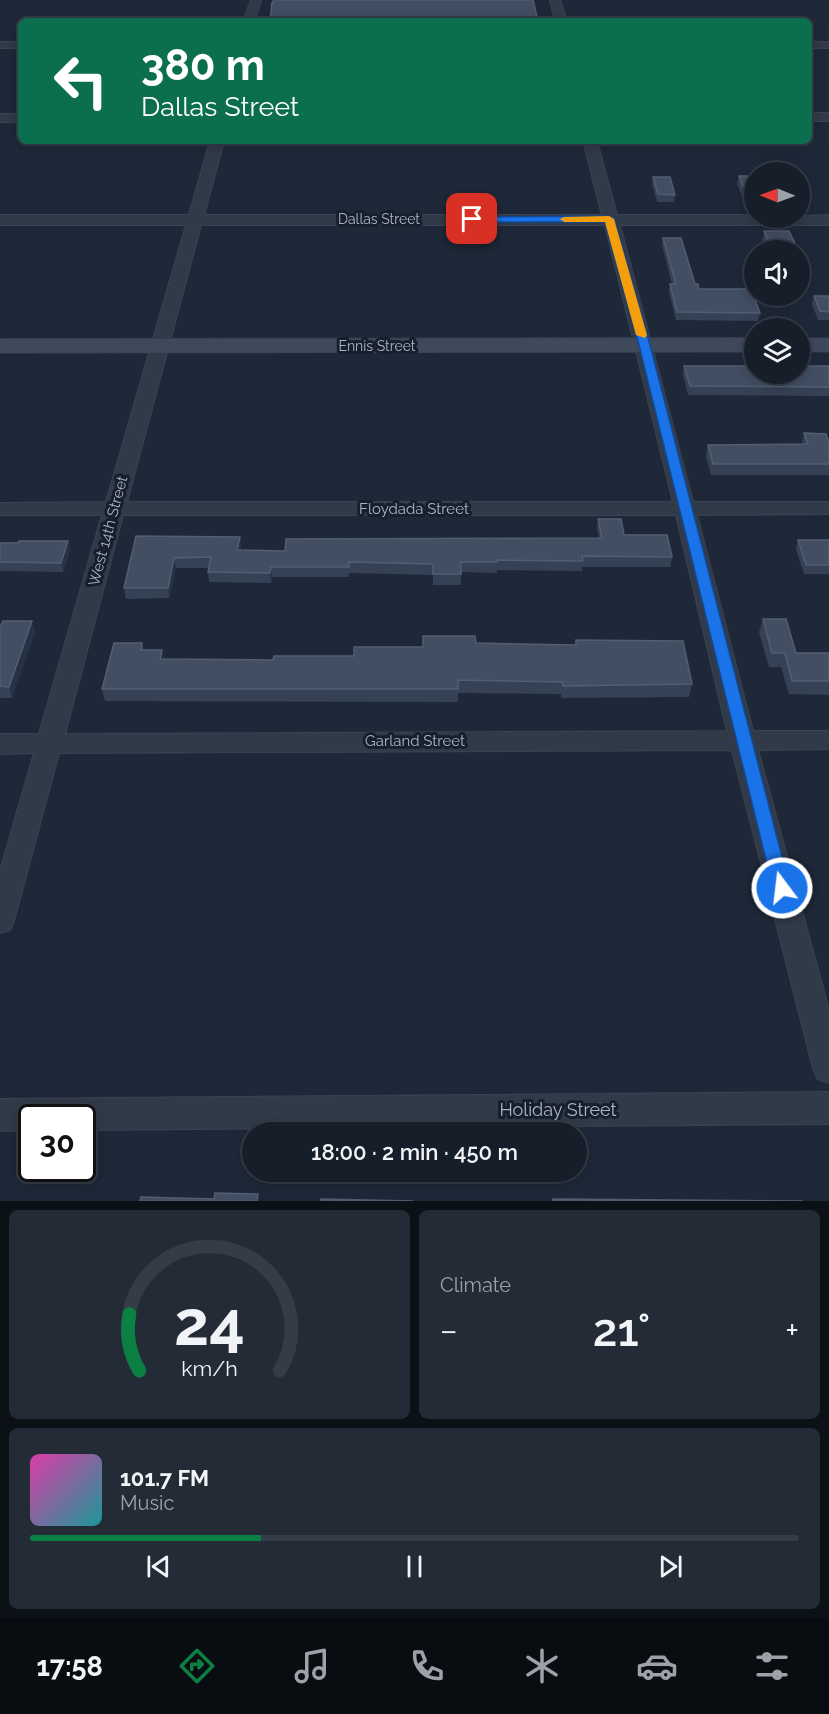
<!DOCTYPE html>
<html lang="en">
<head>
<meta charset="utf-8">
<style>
  :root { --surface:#161e2a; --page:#232b36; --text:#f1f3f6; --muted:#9ea2a8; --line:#353c47; --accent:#0b8043 }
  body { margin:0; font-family:Raleway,sans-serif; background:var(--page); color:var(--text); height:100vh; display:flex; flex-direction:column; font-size:22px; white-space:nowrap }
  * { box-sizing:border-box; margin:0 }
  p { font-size:20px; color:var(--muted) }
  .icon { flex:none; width:33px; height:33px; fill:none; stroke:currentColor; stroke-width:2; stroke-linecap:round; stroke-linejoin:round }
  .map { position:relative; height:1201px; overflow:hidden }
  .details { display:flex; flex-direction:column; gap:9px; padding:9px; background:#0c1017; flex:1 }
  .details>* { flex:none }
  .guide { position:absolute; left:18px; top:18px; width:794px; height:126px; border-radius:9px; box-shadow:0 3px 15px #0003,0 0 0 2px var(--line); background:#0b6e4f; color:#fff; overflow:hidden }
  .needle { width:39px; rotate:271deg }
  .fabs { position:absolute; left:744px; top:162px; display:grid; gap:12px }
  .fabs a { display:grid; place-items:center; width:66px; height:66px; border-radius:50%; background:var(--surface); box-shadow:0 3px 15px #0003,0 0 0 2px var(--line); font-size:30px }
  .speed { position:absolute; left:18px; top:1104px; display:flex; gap:12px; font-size:30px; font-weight:700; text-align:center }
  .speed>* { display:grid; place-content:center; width:78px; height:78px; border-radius:50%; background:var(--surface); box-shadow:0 3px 15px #0003,0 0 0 2px var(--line); line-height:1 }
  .speed .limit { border:3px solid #111; border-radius:9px; background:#fff; color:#111 }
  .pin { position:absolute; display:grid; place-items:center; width:51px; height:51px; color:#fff; margin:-26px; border-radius:12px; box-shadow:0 3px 9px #0006 }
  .me { position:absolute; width:66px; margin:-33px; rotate:345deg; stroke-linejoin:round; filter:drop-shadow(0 0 4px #0008) }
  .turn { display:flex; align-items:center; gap:21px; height:126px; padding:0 24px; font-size:27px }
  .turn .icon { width:78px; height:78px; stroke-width:2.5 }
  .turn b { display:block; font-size:42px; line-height:51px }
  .big { font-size:45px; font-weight:600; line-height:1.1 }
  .details .card { flex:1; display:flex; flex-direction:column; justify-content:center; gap:9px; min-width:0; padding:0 21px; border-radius:9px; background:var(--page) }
  .details .dial { align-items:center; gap:0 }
  .dial svg { height:156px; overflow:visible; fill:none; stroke:var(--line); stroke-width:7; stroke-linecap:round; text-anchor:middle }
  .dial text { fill:var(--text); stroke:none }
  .song { display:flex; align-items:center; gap:18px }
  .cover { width:72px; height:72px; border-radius:9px; background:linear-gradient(135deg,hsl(320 70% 55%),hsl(180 70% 35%)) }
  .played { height:6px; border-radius:3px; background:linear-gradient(90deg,var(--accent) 30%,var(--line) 30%) }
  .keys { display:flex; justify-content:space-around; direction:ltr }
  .heat { display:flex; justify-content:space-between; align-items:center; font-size:33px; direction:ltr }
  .details .tiles { flex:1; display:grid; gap:9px; grid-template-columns:1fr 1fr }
  .card:last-child { grid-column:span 2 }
  .trip { position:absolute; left:242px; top:1122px; width:345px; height:60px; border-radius:30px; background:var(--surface); box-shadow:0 3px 15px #0003,0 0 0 2px var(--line); font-weight:600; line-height:60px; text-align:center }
  .dock { display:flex; height:96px; justify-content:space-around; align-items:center; background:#090c11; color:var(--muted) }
  .dock .icon { width:42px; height:42px }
  .dock .active { color:var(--accent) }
  .dock b { font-size:27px; color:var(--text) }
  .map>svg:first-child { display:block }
</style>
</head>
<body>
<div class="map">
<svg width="829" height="1201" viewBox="0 0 829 1201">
  <rect width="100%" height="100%" fill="#1e2838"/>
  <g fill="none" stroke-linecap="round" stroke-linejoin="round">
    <defs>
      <path id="street" d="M251,0h10l-6,21h-12z
        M550,0h10l7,21h-12z
        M0,42h21v6h-21z
        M808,42h21v6h-21z
        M808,113h21v8h-21z
        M0,114h21v8h-21z
        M210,141h14l-20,74h398l-19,-74h14l20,74h137v3l75,-3v10h-209l73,277h136v12l-132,1 56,216h76v18l-71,1 71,260v73l-11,-4 -5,-11 -81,-318 -673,3 -45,168 -4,9 -10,3v-62l34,-118 -34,1v-20h39l63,-219h-102v-12l106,-1 80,-277h-186v-10h189zM201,225h404l68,277h-546zM123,515h553l51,216 -662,3z
        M829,1092v32l-747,6v-12h-50v12l-32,1v-32z"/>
      <path id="secondary" d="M754,338v14l-754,1v-14z
        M800,338h29v14h-29z"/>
    </defs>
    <use href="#street" stroke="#3b4352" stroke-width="2"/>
    <use href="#secondary" stroke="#3b4352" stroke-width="1"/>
    <use href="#street" fill="#313a48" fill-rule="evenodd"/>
    <use href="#secondary" fill="#3f495c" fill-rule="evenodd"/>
  </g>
  <path fill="#354255" d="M739,176h15v24h-10l-7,-16z
    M653,177l22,18 -1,7h-17l-5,-18z
    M764,231l34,19h-33l-3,-7z
    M663,238l36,51 61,24 -2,8 -82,-1 -7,-28 1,-8h2l-10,-39z
    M814,296h15v24h-11l-6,-16z
    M684,366h145v30l-141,-1 -5,-20z
    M804,433l25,10v32h-118l-5,-19 2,-11 94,-1z
    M598,519l26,16 48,22 -2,10h-88v4l-85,-1v3l-36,-1v13h-28v-10l-84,-2v4h-77l-1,6 -62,-1 -1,-10 1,-4h-33l-7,30 -43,1 -2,-11 12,-52 104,1 1,13 44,1 314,-13 -2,-9z
    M798,540h31v34h-25l-8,-25z
    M68,541l2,9 -7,22 -63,-1v-28z
    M763,619l33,34h33v42l-40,-1 -8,-27h-12l-10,-35z
    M0,628l35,4 -23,66h-12z
    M576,640l116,44 -3,13 -128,1v-4l-103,-1v9l-353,-1 -3,-12 40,-46 2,7h18l2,9 109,1 81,-4 69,-9 53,-4 99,2z"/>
  <path fill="#263245" d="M240,537l1,11 -2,13 -2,-11z
    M68,541l2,9 -7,22 -2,-9z
    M174,558l2,10 -7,30 -1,-10z
    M271,567l1,10 -1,6 -1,-10z
    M32,621l3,11 -23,66 -3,-11z
    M162,650l2,12 -4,-3z"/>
  <path fill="#424e62" stroke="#525e71" stroke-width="1.5" d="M274,0h259l5,21h-268l2,-18z
    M739,176h15v16h-9z
    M653,177h17l5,18 -17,-1z
    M764,231h25l9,19h-26z
    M663,238h18l14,46h3l1,5h52l9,24 -83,-1 -7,-28h6z
    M814,296h15v16l-9,-1z
    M684,366h70v8h46v-8h29v21l-139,-1z
    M804,433l22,1 3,9v21h-116l-5,-19 100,-1z
    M598,519h23l3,16h43l5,22 -90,-1 1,5 -86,-1v2h-36v12h-28v-10l-84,-2v5h-78l-1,6 -62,-1 3,-15 -37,1 -6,30h-44l12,-52 104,1 -3,13 48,1 1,-12 316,-1z
    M798,540h31v25h-23z
    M19,541h49l-7,22 -61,-1v-19h18z
    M763,619h23l10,34h33v28h-37l-7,-28h-13z
    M3,621h29l-23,66 -9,-1v-58z
    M423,636h52l1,7 100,2v-5l107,1 9,43 -129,2 -1,-4 -104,-2v9h-356l12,-46h28l-1,7h21l-2,9 113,1 1,-4h80v-9h69z
    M215,1193l43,1 -1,7h-117l1,-4 73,2z
    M321,1199l92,2h-92z
    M553,1199l250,2h-250z"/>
  <path fill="#1a73e8" stroke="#114b97" stroke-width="1.5" d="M609,216l5,3 36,126 140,543 -2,5 -6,2 -7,-2 -2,-5 -134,-543 -34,-123h-133l-5,-3 5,-2z"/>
  <path fill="#f59e0b" d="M609,216l5,3 33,116 -2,3 -9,-3 -31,-113h-41l-4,-3 4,-2z"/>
  <g text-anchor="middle" stroke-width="6" stroke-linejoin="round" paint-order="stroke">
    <g font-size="14" fill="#abb5c6" stroke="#171f2d">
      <text x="379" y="224">Dallas Street</text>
      <text x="377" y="351">Ennis Street</text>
    </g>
    <g font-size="15" fill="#abb5c6" stroke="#171f2d">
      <text x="414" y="514">Floydada Street</text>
      <text transform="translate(108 531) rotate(-75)" y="5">West 14th Street</text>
      <text x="415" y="746">Garland Street</text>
    </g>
    <g font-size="18" fill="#abb5c6" stroke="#171f2d">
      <text x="558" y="1116">Holiday Street</text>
    </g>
  </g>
</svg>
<div class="fabs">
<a><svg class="needle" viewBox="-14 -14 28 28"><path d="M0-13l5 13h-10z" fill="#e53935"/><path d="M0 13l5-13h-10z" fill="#9ea2a8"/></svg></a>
<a><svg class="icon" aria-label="sound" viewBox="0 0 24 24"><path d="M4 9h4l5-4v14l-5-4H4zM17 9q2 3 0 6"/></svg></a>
<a><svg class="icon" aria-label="layers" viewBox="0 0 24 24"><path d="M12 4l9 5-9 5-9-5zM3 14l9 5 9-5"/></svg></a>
</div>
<div class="speed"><div class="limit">30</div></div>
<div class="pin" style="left:472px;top:219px;background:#d93025"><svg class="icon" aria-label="arrive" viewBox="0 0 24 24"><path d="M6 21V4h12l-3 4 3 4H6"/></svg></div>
<svg class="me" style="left:782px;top:888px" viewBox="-20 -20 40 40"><circle r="17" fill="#1a73e8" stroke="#fff" stroke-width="3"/><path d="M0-11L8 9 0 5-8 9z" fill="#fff"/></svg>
<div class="trip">18:00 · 2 min · 450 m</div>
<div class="guide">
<div class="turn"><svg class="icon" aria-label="left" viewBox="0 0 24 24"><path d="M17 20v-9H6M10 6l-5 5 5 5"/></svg><div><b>380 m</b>Dallas Street</div></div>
</div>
</div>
<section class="details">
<div class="tiles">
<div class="card dial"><svg viewBox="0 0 100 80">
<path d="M14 69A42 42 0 1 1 86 69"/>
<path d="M14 69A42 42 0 0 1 9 40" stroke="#0b8043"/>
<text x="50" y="56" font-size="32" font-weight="700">24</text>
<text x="50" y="72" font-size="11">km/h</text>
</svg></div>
<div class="card"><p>Climate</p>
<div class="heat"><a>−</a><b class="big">21°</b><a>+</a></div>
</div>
<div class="card">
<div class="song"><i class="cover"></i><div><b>101.7 FM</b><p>Music</p></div></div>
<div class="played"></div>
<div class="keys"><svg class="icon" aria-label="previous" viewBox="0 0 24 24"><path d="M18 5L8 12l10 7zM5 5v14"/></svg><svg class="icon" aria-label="pause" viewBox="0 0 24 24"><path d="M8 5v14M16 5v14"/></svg><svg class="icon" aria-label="next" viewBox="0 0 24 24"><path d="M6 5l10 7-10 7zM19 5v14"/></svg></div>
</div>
</div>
</section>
<nav class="dock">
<b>17:58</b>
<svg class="icon active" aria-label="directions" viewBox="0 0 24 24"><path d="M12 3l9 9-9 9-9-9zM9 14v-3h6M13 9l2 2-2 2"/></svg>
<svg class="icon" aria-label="music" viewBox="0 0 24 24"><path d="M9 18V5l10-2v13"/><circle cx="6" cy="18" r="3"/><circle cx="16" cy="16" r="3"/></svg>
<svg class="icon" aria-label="phone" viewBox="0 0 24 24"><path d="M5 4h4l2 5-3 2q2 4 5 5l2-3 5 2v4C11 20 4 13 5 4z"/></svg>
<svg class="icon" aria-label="climate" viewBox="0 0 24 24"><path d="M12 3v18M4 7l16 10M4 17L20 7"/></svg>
<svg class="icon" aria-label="car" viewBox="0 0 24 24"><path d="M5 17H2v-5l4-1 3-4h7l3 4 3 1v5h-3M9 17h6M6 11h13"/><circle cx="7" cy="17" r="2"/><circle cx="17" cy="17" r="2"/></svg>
<svg class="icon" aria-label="filters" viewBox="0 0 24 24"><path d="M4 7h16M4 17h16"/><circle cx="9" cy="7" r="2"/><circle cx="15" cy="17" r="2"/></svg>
</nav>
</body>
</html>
